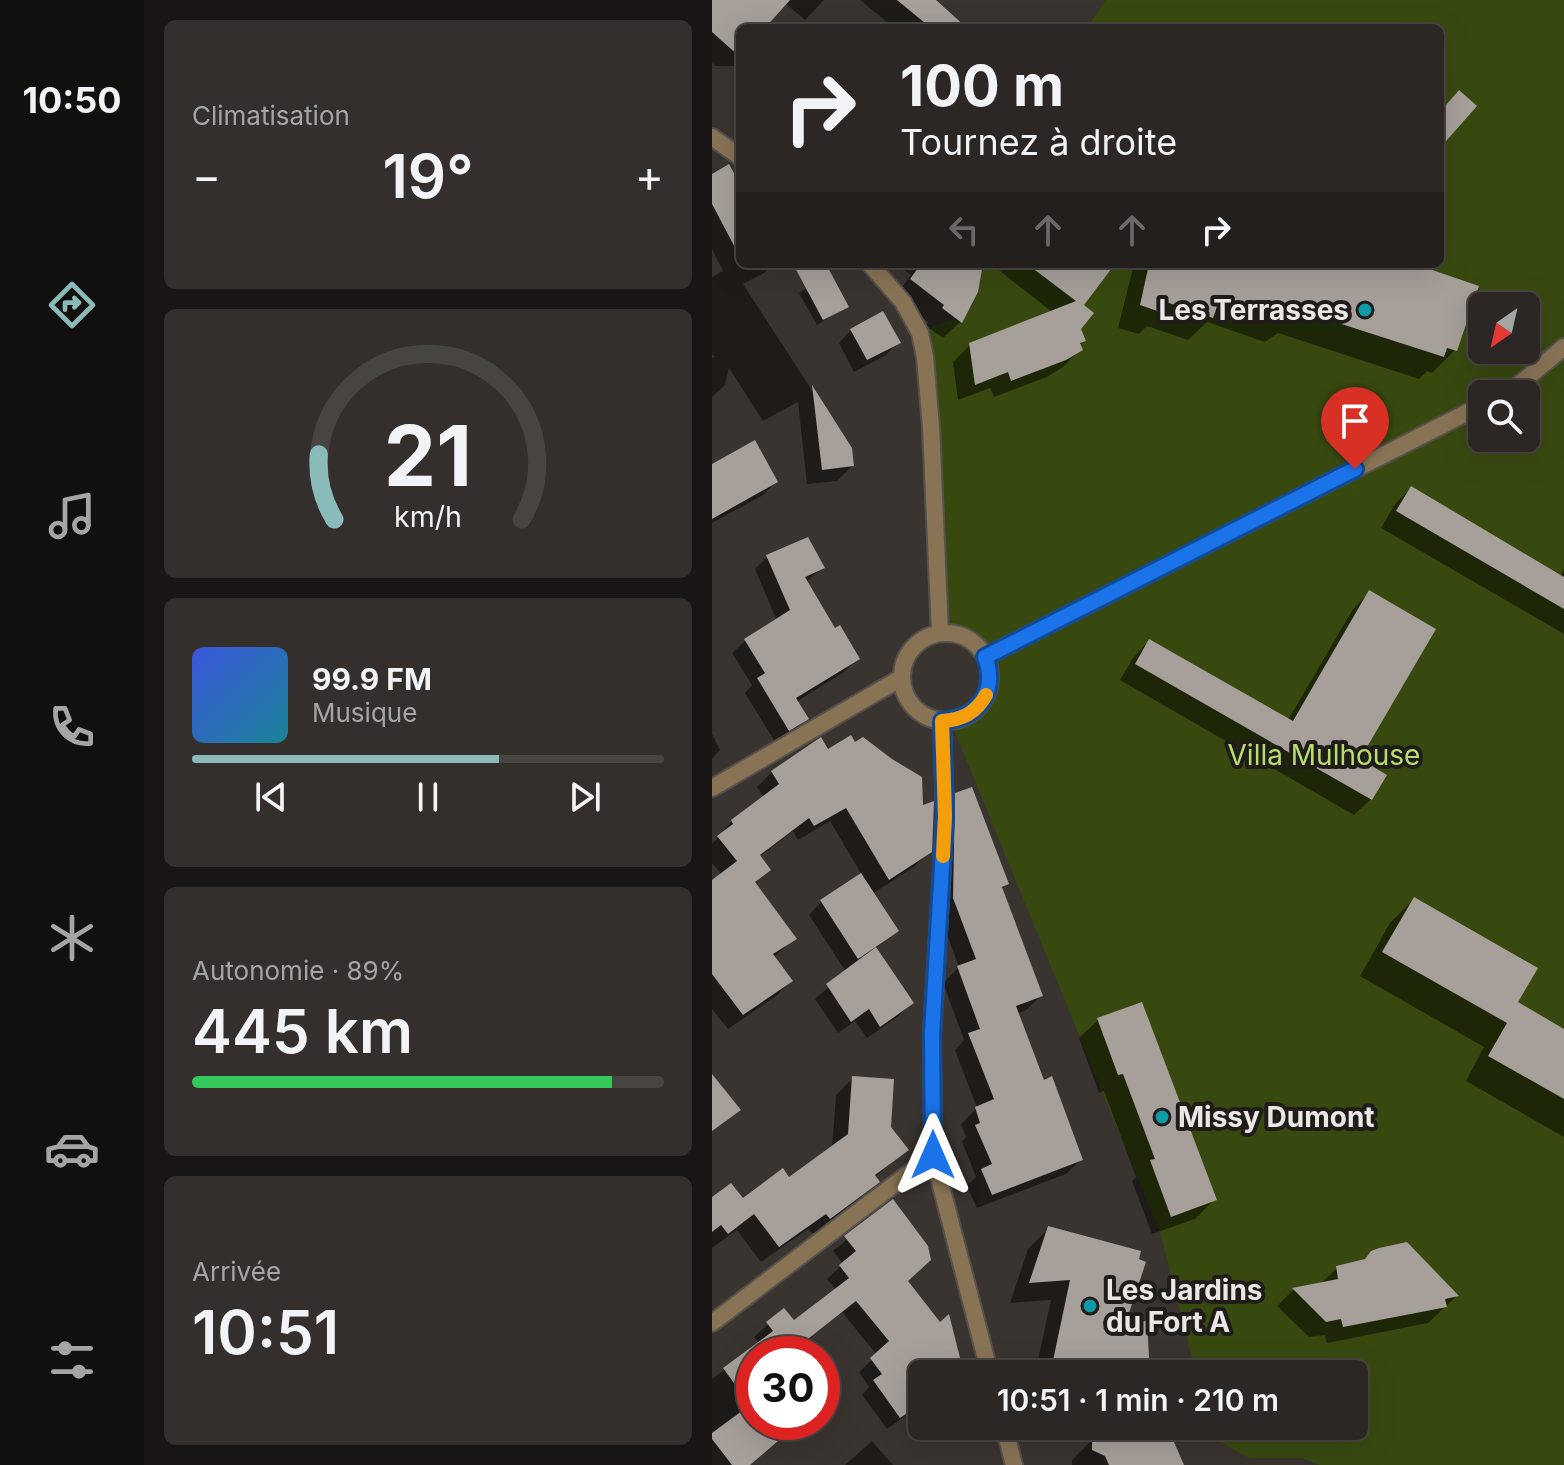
<!DOCTYPE html>
<html lang="fr">
<head>
<meta charset="utf-8">
<style>
  :root { --surface:#2c2724; --page:#342f2c; --text:#f1f3f6; --muted:#a6a5a6; --line:#484441; --accent:#8bbbb9 }
  body { margin:0; font-family:Inter,sans-serif; background:var(--page); color:var(--text); height:100vh; display:flex; flex-direction:column; font-size:30px; white-space:nowrap }
  * { box-sizing:border-box; margin:0 }
  p { font-size:26px; color:var(--muted) }
  .icon { flex:none; width:44px; height:44px; fill:none; stroke:currentColor; stroke-width:2; stroke-linecap:round; stroke-linejoin:round }
  .map { position:relative; flex:1; overflow:hidden }
  .panel { display:flex; flex-direction:column; gap:20px; padding:20px; background:#181514; width:568px }
  .panel>* { flex:none }
  .hud { position:absolute; left:24px; top:24px; width:708px; height:244px; border-radius:12px; box-shadow:0 8px 32px #0002,0 0 0 2px var(--line); background:#2c2724; color:var(--text); overflow:hidden }
  .needle { width:52px; rotate:214deg }
  .controls { position:absolute; left:756px; top:292px; display:grid; gap:16px }
  .controls a { display:grid; place-items:center; width:72px; height:72px; border-radius:12px; background:var(--surface); box-shadow:0 8px 32px #0002,0 0 0 2px var(--line); font-size:40px }
  .speed { position:absolute; left:24px; top:1336px; display:flex; gap:16px; font-size:40px; font-weight:700; text-align:center }
  .speed>* { display:grid; place-content:center; width:104px; height:104px; border-radius:50%; background:var(--surface); box-shadow:0 8px 32px #0002,0 0 0 2px var(--line); line-height:1 }
  .speed .limit { border:12px solid #d22; background:#fff; color:#111 }
  .pin { position:absolute; display:grid; place-items:center; width:68px; height:68px; color:#fff; margin:-82px -34px; border-radius:50% 50% 50% 0; rotate:-45deg; box-shadow:0 0 8px #0007 }
  .pin .icon { rotate:45deg }
  .me { position:absolute; width:88px; margin:-44px; rotate:0deg; stroke-linejoin:round; filter:drop-shadow(0 0 6px #0008) }
  .turn { display:flex; align-items:center; gap:28px; height:168px; padding:0 32px; font-size:36px }
  .turn .icon { width:104px; height:104px; stroke-width:2.5 }
  .turn b { display:block; font-size:56px; line-height:68px }
  .lanes { display:flex; align-items:center; height:76px; padding:0 32px; background:#0003; justify-content:center; gap:40px; direction:ltr }
  .lanes .off { opacity:.35 }
  .big { font-size:60px; font-weight:600; line-height:1.1 }
  .panel .card { flex:1; display:flex; flex-direction:column; justify-content:center; gap:12px; min-width:0; padding:0 28px; border-radius:12px; background:var(--page) }
  .panel .dial { align-items:center; gap:0 }
  .dial svg { height:208px; overflow:visible; fill:none; stroke:var(--line); stroke-width:7; stroke-linecap:round; text-anchor:middle }
  .dial text { fill:var(--text); stroke:none }
  .song { display:flex; align-items:center; gap:24px }
  .cover { width:96px; height:96px; border-radius:12px; background:linear-gradient(135deg,hsl(230 70% 55%),hsl(190 70% 35%)) }
  .played { height:8px; border-radius:4px; background:linear-gradient(90deg,var(--accent) 65%,var(--line) 65%) }
  .keys { display:flex; justify-content:space-around; direction:ltr }
  .heat { display:flex; justify-content:space-between; align-items:center; font-size:44px; direction:ltr }
  .charge { height:12px; border-radius:6px; background:linear-gradient(90deg,#34c759 89%,var(--line) 0) }
  .trip { position:absolute; left:196px; top:1360px; width:460px; height:80px; border-radius:12px; background:var(--surface); box-shadow:0 8px 32px #0002,0 0 0 2px var(--line); font-weight:600; line-height:80px; text-align:center }
  main { display:flex; flex:1; min-height:0 }
  .menu { display:flex; flex-direction:column; width:144px; justify-content:space-around; align-items:center; background:#12100e; color:var(--muted) }
  .menu .icon { width:56px; height:56px }
  .menu .active { color:var(--accent) }
  .menu b { font-size:36px; color:var(--text) }
  .map>svg:first-child { display:block }
</style>
</head>
<body>
<main>
<nav class="menu">
<b>10:50</b>
<svg class="icon active" aria-label="directions" viewBox="0 0 24 24"><path d="M12 3l9 9-9 9-9-9zM9 14v-3h6M13 9l2 2-2 2"/></svg>
<svg class="icon" aria-label="music" viewBox="0 0 24 24"><path d="M9 18V5l10-2v13"/><circle cx="6" cy="18" r="3"/><circle cx="16" cy="16" r="3"/></svg>
<svg class="icon" aria-label="phone" viewBox="0 0 24 24"><path d="M5 4h4l2 5-3 2q2 4 5 5l2-3 5 2v4C11 20 4 13 5 4z"/></svg>
<svg class="icon" aria-label="climate" viewBox="0 0 24 24"><path d="M12 3v18M4 7l16 10M4 17L20 7"/></svg>
<svg class="icon" aria-label="car" viewBox="0 0 24 24"><path d="M5 17H2v-5l4-1 3-4h7l3 4 3 1v5h-3M9 17h6M6 11h13"/><circle cx="7" cy="17" r="2"/><circle cx="17" cy="17" r="2"/></svg>
<svg class="icon" aria-label="filters" viewBox="0 0 24 24"><path d="M4 7h16M4 17h16"/><circle cx="9" cy="7" r="2"/><circle cx="15" cy="17" r="2"/></svg>
</nav>
<section class="panel">
<div class="card"><p>Climatisation</p>
<div class="heat"><a>−</a><b class="big">19°</b><a>+</a></div>
</div>
<div class="card dial"><svg viewBox="0 0 100 80">
<path d="M14 69A42 42 0 1 1 86 69"/>
<path d="M14 69A42 42 0 0 1 8 44" stroke="#8bbbb9"/>
<text x="50" y="56" font-size="32" font-weight="700">21</text>
<text x="50" y="72" font-size="11">km/h</text>
</svg></div>
<div class="card">
<div class="song"><i class="cover"></i><div><b>99.9 FM</b><p>Musique</p></div></div>
<div class="played"></div>
<div class="keys"><svg class="icon" aria-label="previous" viewBox="0 0 24 24"><path d="M18 5L8 12l10 7zM5 5v14"/></svg><svg class="icon" aria-label="pause" viewBox="0 0 24 24"><path d="M8 5v14M16 5v14"/></svg><svg class="icon" aria-label="next" viewBox="0 0 24 24"><path d="M6 5l10 7-10 7zM19 5v14"/></svg></div>
</div>
<div class="card"><p>Autonomie · 89%</p><b class="big">445 km</b><div class="charge"></div></div>
<div class="card"><p>Arrivée</p><b class="big">10:51</b></div>
</section>
<div class="map">
<svg width="852" height="1465" viewBox="0 0 852 1465">
  <rect width="100%" height="100%" fill="#3a3430"/>
  <path fill="#384910" fill-rule="evenodd" d="M394,0h458v1465h-245l-17,-7h-53l-28,-16 -11,-16h144v-52h-158l-35,-139 -211,-515c57,-9 52,-85 -10,-87l-20,-300c13,-8 22,-9 36,-14 22,-8 24,-36 27,-55h457v-236h-353zM770,306h44v44h-44zM770,394h44v44h-44z"/>
  <path fill="#0007" d="M0,0h112l-19,20 -20,-17 -15,17 9,8h-39v38h-24l-4,-3z
    M148,0h70l2,28h-38z
    M0,176l28,13v75h33l-9,9 -21,11 107,165 2,17 -15,15 -30,3 -9,-82 -35,19 -34,-53 -4,17 -13,12v-39l3,-1 -3,-4v-76l11,-6 -11,-22z
    M184,264h85l-4,27 -17,31 -17,16 -17,-12 2,-4 -33,-25 16,-22z
    M279,264h103l-13,41 -2,24 5,12 -6,5 2,4 -17,17 -16,10 -53,20 -4,-9 -32,12 -5,-38 17,-17 82,-33z
    M422,264h275l46,86 -23,23 -5,-2 -8,8 -141,-46 -13,9 -58,-20 -19,18 -41,-14 -8,8 -21,-6z
    M117,274l17,32 -29,19 -18,-32z
    M139,330l47,12 -12,13 -32,17 -15,-29z
    M0,466l64,16 -13,13 -51,28z
    M699,488l149,88 4,-7v65l-183,-106 14,-24z
    M55,557l56,10 -17,15 29,49 22,28 -13,13 -48,30 11,16 -13,13 -19,11 -30,-49 7,-8 -20,-32 13,-12 32,-20 -22,-52z
    M657,593l-12,167 14,39 -17,16 -234,-135 13,-22 16,-17 139,79 65,-111z
    M0,734l8,16 -8,9z
    M115,751l95,57 8,43 -16,16 -42,27 25,36 -22,19 36,54 -12,13 -32,22 -12,-17 -17,12 -23,-34 31,-27 -37,-57 12,-13 41,-27 -32,-54 -32,19 -5,-9 -34,26 9,12 -14,15 40,55 -21,19 18,23 -15,15 -48,33 -16,-20v-126l10,-8 -10,-12v-19l20,-23 32,-23 -7,-11 15,-15z
    M244,795l51,89 -6,6 40,106 -15,14 -9,4 26,68 38,78 -15,14 -89,34 -10,-22 9,-9 -14,-35 4,-5 -5,-13 16,-16 -22,-58 9,-10 -21,-57 16,-16 -20,-54 2,-103z
    M702,899l101,104 49,28v106l-98,-56 18,-34 -124,-71 30,-53z
    M386,1020l116,180 -19,19 -43,15 -20,-53 4,-4 -32,-86 -5,2 -20,-55z
    M141,1078l53,71 -32,29 3,4 -17,16 -47,36 -5,-5 -47,33 -24,-32 -25,18v-48l30,1 47,-21 43,-32 4,-53z
    M181,1202l13,80 54,92h-38v30l-35,25 -25,-34 7,-8 -10,-15 18,-17 -35,-43 -52,42h-36v68h20l-25,43h-37v-86l48,-36 -6,-6 30,-27 9,13 43,-33 -9,-11 16,-15 -10,-13z
    M336,1229l76,95 24,50h-113l16,-74 -41,3 18,-54z
    M651,1262l94,34 -29,27 -101,20 -2,-8 -16,2 -32,-31 16,-16 27,-6 17,-16z
    M368,1426h70l32,39h-110v-5l21,-21z
    M160,1441l21,24h-48z"/>
  <path fill="#a69f9a" d="M0,0h78l-25,28h-25v29l-28,-25z
    M185,0h39l31,28h-36z
    M747,90l18,16 -37,42v-36z
    M17,164l11,20v73l-28,-53v-30z
    M81,264h33l23,43 -26,13z
    M209,264h62l-5,28 -16,31 -20,-15 2,-3 -34,-26z
    M315,264h88l-31,41 10,8 -13,16 5,12 -6,2 3,7 -17,10 -55,21 -3,-9 -33,13 -6,-42 107,-42z
    M437,264h266l64,22 -22,65 -10,-3 -3,9 -143,-46 -2,4 -6,-3 -3,8 -69,-24 -8,22 -47,-16 -3,11 -23,-8z
    M171,311l18,32 -34,17 -17,-31z
    M100,385l40,63 2,18 -32,4z
    M43,440l23,42 -66,37v-55z
    M699,486l153,91v32l-168,-98z
    M96,537l17,31 -20,9 30,51 5,-3 20,34 -64,39 13,21 -20,12 -32,-53 8,-5 -21,-34 46,-29 -24,-55z
    M657,590l67,39 -76,130 27,16 -15,25 -237,-136 14,-25 144,82z
    M139,735l4,7 8,-5 29,22 30,18 1,28 11,-4 -2,51 -43,28 -43,-72 -32,18 -5,-8 -49,37 11,15 -16,12 42,57 -24,15 20,27 -50,34 -31,-41v-94l25,-19 -20,-25 16,-12 -2,-4 48,-36 -8,-13 50,-34 7,12z
    M260,787l37,97 -7,3 41,109 -27,10 28,74 8,-4 31,84 -91,35 -11,-26 11,-5 -17,-39 5,-2 -5,-16 19,-8 -26,-66 12,-4 -23,-63 19,-7 -23,-61 2,-105z
    M149,873l38,58 -41,28 -38,-59z
    M702,897l124,71 -20,34 46,27v70l-76,-43 19,-33 -125,-71z
    M164,947l38,56 -34,24 -11,-18 -18,13 -25,-38z
    M430,1002l75,198 -46,17 -21,-57 5,-1 -32,-85 -5,1 -21,-57z
    M0,1074l29,36 -29,21z
    M140,1076l42,3 -3,48 18,23 -34,25 5,7 -50,37 -4,-5 -47,33 -25,-33 -26,20 -7,-9 -9,7v-35l19,-14 12,15 40,-30 6,9 59,-43z
    M181,1199l35,47 3,14 -23,21 32,41 9,-8 15,60h-42v29l-22,15 -27,-38 9,-6 -12,-16 19,-17 -33,-40 -67,53h-35v68h46l-50,43h-18l-20,-26v-6l38,-28 -27,-37 50,-37 -7,-9 18,-14 10,12 55,-42 -10,-13 17,-14 -12,-15z
    M336,1226l93,25 -2,8 7,3 -20,60 21,-1 3,53h-73v-6l-26,2 19,-90 -41,3z
    M695,1242l52,54 -14,3 2,8 -104,20 -2,-8 -15,3 -34,-34 46,-9 -2,-13 29,-7 6,-8 8,-3z
    M380,1426h75l17,39h-75l-4,-9 -13,-6z"/>
  <g fill="none" stroke-linecap="round" stroke-linejoin="round">
    <defs>
      <path id="street" d="M0,137l28,20
        M158,264l33,38 17,31 5,24 6,70 9,206
        M791,394l13,-7 48,-40
        M190 677a44 44 0 1 1 88 0a44 44 0 1 1-88 0Z
        M273,657l497,-252
        M230,721l3,95 -13,218 1,121 57,219
        M0,788l189,-110
        M0,1323l221,-168
        M292,1426l10,39"/>
    </defs>
    <use href="#street" stroke="#56514d" stroke-width="20"/>
    <use href="#street" stroke="#887355" stroke-width="16"/>
  </g>
  <g fill="none" stroke-linecap="round" stroke-linejoin="round">
    <defs>
      <path id="route" d="M221,1155l-1,-121 13,-218 -3,-95c36,-2 56,-30 43,-64l370,-188"/>
    </defs>
    <use href="#route" stroke="#114b97" stroke-width="20"/>
    <use href="#route" stroke="#1a73e8" stroke-width="14"/>
    <path stroke="#f59e0b" stroke-width="14" d="M231,856l2,-40 -3,-95c20,-1 34,-8 44,-26"/>
  </g>
  <g fill="#0f9aa8" stroke="#1f1c1a" stroke-width="3">
    <circle cx="653" cy="310" r="8"/>
    <circle cx="450" cy="1117" r="8"/>
    <circle cx="378" cy="1306" r="8"/>
  </g>
  <g text-anchor="middle" stroke-width="8" stroke-linejoin="round" paint-order="stroke">
    <g font-size="28" font-weight="bold" fill="#ebe7e4" stroke="#1f1c1a" text-anchor="start">
      <text x="637" y="320" text-anchor="end">Les Terrasses</text>
      <text x="466" y="1127">Missy Dumont</text>
      <text x="394" y="1300">Les Jardins<tspan x="394" dy="32">du Fort A</tspan></text>
    </g>
    <g font-size="28" fill="#b9dd6f" stroke="#1f1c1a">
      <text x="612" y="765">Villa Mulhouse</text>
    </g>
  </g>
</svg>
<div class="controls">
<a><svg class="needle" viewBox="-14 -14 28 28"><path d="M0-13l5 13h-10z" fill="#e53935"/><path d="M0 13l5-13h-10z" fill="#a6a5a6"/></svg></a>
<a><svg class="icon" aria-label="search" viewBox="0 0 24 24"><circle cx="10" cy="10" r="6"/><path d="M15 15l6 6"/></svg></a>
</div>
<div class="speed"><div class="limit">30</div></div>
<div class="pin" style="left:643px;top:469px;background:#d93025"><svg class="icon" aria-label="arrive" viewBox="0 0 24 24"><path d="M6 21V4h12l-3 4 3 4H6"/></svg></div>
<svg class="me" style="left:221px;top:1155px" viewBox="-20 -20 40 40"><path d="M0-17L14 15 0 8-14 15z" fill="#1a73e8" stroke="#fff" stroke-width="4"/></svg>
<div class="trip">10:51 · 1 min · 210 m</div>
<div class="hud">
<div class="turn"><svg class="icon" aria-label="right" viewBox="0 0 24 24"><path d="M7 20v-9h11M14 6l5 5-5 5"/></svg><div><b>100 m</b>Tournez à droite</div></div>
<div class="lanes"><svg class="icon off" aria-label="left" viewBox="0 0 24 24"><path d="M17 20v-9H6M10 6l-5 5 5 5"/></svg><svg class="icon off" aria-label="ahead" viewBox="0 0 24 24"><path d="M12 20V5M6 11l6-6 6 6"/></svg><svg class="icon off" aria-label="ahead" viewBox="0 0 24 24"><path d="M12 20V5M6 11l6-6 6 6"/></svg><svg class="icon" aria-label="right" viewBox="0 0 24 24"><path d="M7 20v-9h11M14 6l5 5-5 5"/></svg></div>
</div>
</div>
</main>
</body>
</html>
